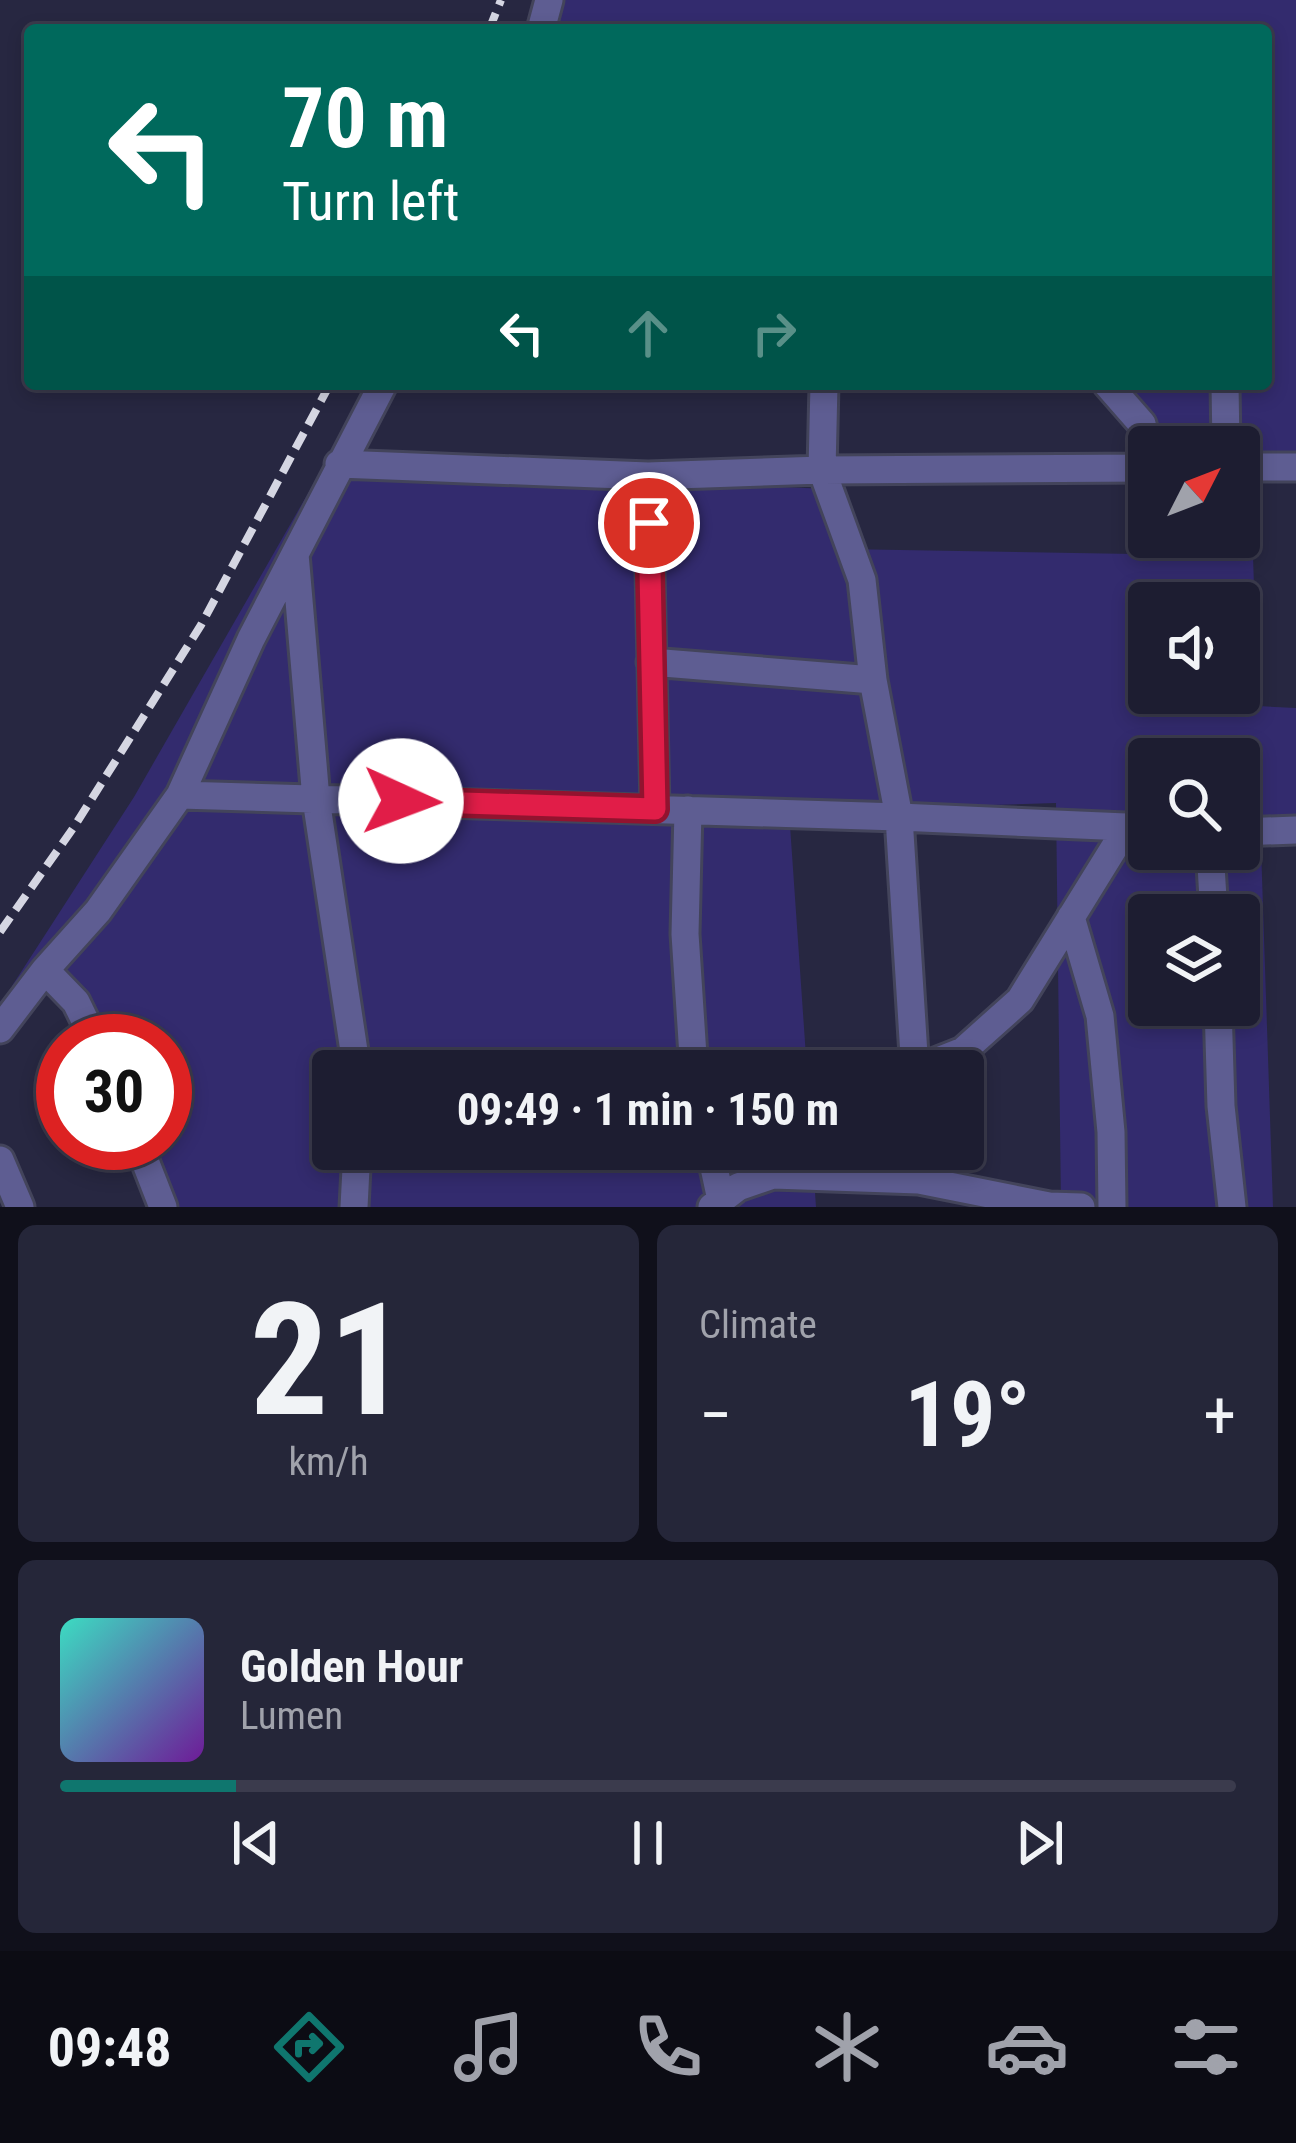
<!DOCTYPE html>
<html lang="en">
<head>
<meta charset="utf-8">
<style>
  :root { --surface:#1d1d31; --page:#252639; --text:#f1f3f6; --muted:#a0a2ab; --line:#3b3b4d; --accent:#0f766e }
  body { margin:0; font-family:"Roboto Condensed",sans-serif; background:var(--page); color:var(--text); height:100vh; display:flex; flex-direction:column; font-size:45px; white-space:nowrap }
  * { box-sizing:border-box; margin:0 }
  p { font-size:39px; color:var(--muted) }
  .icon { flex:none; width:66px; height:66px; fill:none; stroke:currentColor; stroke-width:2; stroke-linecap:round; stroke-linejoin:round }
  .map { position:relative; height:1207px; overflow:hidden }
  .panel { display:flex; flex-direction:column; gap:18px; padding:18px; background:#10101b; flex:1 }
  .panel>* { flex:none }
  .guide { position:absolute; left:24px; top:24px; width:1248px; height:366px; border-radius:12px; box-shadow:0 6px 18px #0003,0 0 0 3px var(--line); background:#00695c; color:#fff; overflow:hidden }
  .needle { width:78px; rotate:48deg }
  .tools { position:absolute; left:1128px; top:426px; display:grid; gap:24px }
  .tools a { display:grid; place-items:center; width:132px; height:132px; border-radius:12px; background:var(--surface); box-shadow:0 6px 18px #0003,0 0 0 3px var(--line); font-size:60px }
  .speed { position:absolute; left:36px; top:1014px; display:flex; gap:24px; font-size:60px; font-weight:700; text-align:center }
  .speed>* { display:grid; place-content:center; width:156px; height:156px; border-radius:50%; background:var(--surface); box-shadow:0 6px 18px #0003,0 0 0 3px var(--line); line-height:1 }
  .speed .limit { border:18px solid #d22; background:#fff; color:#111 }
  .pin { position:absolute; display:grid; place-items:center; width:102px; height:102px; color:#fff; margin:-51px; border:6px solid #fff; border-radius:50%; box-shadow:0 3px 12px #0007 }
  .me { position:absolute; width:132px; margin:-66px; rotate:92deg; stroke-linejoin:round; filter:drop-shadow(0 0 9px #0008) }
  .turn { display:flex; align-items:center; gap:42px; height:252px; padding:0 60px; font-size:54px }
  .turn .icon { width:156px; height:156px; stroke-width:2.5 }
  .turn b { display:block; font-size:84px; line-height:102px }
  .lanes { display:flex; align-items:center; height:114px; padding:0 60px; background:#0003; justify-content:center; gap:60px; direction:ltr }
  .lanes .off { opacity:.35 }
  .big { font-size:90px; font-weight:700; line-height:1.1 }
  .panel .card { flex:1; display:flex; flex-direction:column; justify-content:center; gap:18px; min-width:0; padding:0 42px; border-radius:18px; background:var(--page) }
  .panel .dial { align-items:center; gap:0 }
  .dial b { font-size:156px; line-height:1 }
  .song { display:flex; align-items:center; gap:36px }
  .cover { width:144px; height:144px; border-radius:18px; background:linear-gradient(135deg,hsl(170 70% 55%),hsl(280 70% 35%)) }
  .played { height:12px; border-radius:6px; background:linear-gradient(90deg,var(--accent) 15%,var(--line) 15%) }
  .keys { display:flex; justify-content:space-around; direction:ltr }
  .heat { display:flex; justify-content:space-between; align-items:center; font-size:66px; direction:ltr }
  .panel .tiles { flex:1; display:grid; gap:18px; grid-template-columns:1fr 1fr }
  .card:last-child { grid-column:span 2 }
  .trip { position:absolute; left:312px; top:1050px; width:672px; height:120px; border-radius:12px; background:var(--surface); box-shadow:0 6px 18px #0003,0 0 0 3px var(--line); font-weight:700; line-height:120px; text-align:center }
  .tab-bar { display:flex; height:192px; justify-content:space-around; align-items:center; background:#0c0c14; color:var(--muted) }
  .tab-bar .icon { width:84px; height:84px }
  .tab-bar .selected { color:var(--accent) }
  .tab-bar b { font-size:54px; color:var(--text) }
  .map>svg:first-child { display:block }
</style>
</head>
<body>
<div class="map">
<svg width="1296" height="1207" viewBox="0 0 1296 1207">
  <rect width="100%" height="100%" fill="#272741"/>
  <path fill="#332b6e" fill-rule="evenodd" d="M547,0h749v453l-57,-1v-5h-90v4h-16l-4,-53 -17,-14h154v-354h-732z
    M322,469l508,20 12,60 411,7 5,150 38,2v109h-36l13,390h-212l-5,-404 -267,8 18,260h-474v78h479l4,58h-647l-24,-64h20v-102h-60l-45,-64 -48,9 122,-189zM1149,603h90v90h-90zM1149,759h90v90h-90zM1149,915h90v90h-90z"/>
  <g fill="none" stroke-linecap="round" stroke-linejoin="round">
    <defs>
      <path id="minor" d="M541,30l8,-30
        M1107,384l35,40 7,26
        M1225,384l1,63
        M339,464l309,12 174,-6 327,-2
        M1239,467h57
        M648,476l7,333
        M295,554l21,245 41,272
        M651,662l222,18
        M180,795l719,22 -26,-137 -11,-100 -40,-110 2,-86
        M688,810l-3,124 9,137
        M1239,832l57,-2
        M1210,849l4,66
        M1071,917l29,99 11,116 1,75
        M45,970l31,32 19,39
        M1218,1005l3,101 11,101
        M0,1029l45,-59 53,-59 82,-116 71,-156 132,-255
        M915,1070l48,-19 57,-51 107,-173
        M915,1071l-16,-254 250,11
        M138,1143l25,64
        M710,1149l11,51
        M0,1160l20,47
        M354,1207l3,-58
        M712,1207l26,-20 35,-12 146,5 130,26 32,1"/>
    </defs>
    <use href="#minor" stroke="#43445b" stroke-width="33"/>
    <use href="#minor" stroke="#5e5d92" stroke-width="27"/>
    <path stroke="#d5d6e2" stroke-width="8" stroke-dasharray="18 9" stroke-linecap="butt" d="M489,30l12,-30
      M0,932l74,-105 127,-202 129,-241"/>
  </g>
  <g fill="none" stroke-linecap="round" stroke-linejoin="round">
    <defs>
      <path id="route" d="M401,801l254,8 -6,-286"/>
    </defs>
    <use href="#route" stroke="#92132f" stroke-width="30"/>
    <use href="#route" stroke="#e11d48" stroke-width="21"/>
  </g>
</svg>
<div class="tools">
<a><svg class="needle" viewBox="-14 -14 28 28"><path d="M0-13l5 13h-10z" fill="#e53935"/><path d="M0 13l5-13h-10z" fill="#a0a2ab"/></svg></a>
<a><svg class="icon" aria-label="sound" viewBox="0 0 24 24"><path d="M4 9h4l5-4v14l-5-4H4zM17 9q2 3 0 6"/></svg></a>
<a><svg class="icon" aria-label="search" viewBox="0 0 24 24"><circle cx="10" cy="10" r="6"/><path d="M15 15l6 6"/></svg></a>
<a><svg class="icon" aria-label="layers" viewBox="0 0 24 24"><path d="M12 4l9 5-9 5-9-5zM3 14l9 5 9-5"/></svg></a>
</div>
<div class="speed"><div class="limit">30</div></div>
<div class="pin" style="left:649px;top:523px;background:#d93025"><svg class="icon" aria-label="arrive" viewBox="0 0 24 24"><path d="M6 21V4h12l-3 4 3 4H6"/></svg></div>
<svg class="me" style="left:401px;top:801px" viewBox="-20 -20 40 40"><circle r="19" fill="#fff"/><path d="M0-13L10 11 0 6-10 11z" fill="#e11d48"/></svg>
<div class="trip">09:49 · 1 min · 150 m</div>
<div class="guide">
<div class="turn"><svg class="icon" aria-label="left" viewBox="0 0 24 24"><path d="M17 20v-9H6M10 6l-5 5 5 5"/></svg><div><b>70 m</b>Turn left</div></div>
<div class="lanes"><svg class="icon" aria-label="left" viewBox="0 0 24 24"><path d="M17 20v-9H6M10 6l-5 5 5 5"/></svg><svg class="icon off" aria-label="ahead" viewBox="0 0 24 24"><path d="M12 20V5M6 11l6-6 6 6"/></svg><svg class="icon off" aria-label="right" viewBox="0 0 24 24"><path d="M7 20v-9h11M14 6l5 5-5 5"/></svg></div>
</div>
</div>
<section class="panel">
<div class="tiles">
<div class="card dial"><b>21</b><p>km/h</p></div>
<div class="card"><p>Climate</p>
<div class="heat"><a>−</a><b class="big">19°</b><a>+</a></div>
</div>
<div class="card">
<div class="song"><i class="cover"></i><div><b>Golden Hour</b><p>Lumen</p></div></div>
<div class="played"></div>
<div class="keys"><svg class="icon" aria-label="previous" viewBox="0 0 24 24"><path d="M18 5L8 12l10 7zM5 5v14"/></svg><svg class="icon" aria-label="pause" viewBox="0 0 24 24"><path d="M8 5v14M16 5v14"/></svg><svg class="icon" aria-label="next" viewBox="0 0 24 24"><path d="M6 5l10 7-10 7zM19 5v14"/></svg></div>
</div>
</div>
</section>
<nav class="tab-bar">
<b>09:48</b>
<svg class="icon selected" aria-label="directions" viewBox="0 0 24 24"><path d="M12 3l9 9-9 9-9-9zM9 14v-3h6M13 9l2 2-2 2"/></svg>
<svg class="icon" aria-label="music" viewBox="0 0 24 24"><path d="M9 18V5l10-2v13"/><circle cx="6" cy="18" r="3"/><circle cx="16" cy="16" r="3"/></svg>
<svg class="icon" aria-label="phone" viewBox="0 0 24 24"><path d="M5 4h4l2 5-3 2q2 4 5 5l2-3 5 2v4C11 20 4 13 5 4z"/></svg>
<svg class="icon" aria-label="climate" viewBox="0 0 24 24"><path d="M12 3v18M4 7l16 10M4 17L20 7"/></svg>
<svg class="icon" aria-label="car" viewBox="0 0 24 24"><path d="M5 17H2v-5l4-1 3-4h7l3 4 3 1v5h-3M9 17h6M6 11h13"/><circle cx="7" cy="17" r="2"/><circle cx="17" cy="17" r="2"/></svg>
<svg class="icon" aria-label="filters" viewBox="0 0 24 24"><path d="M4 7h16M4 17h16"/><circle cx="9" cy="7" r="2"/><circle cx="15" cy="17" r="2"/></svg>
</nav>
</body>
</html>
